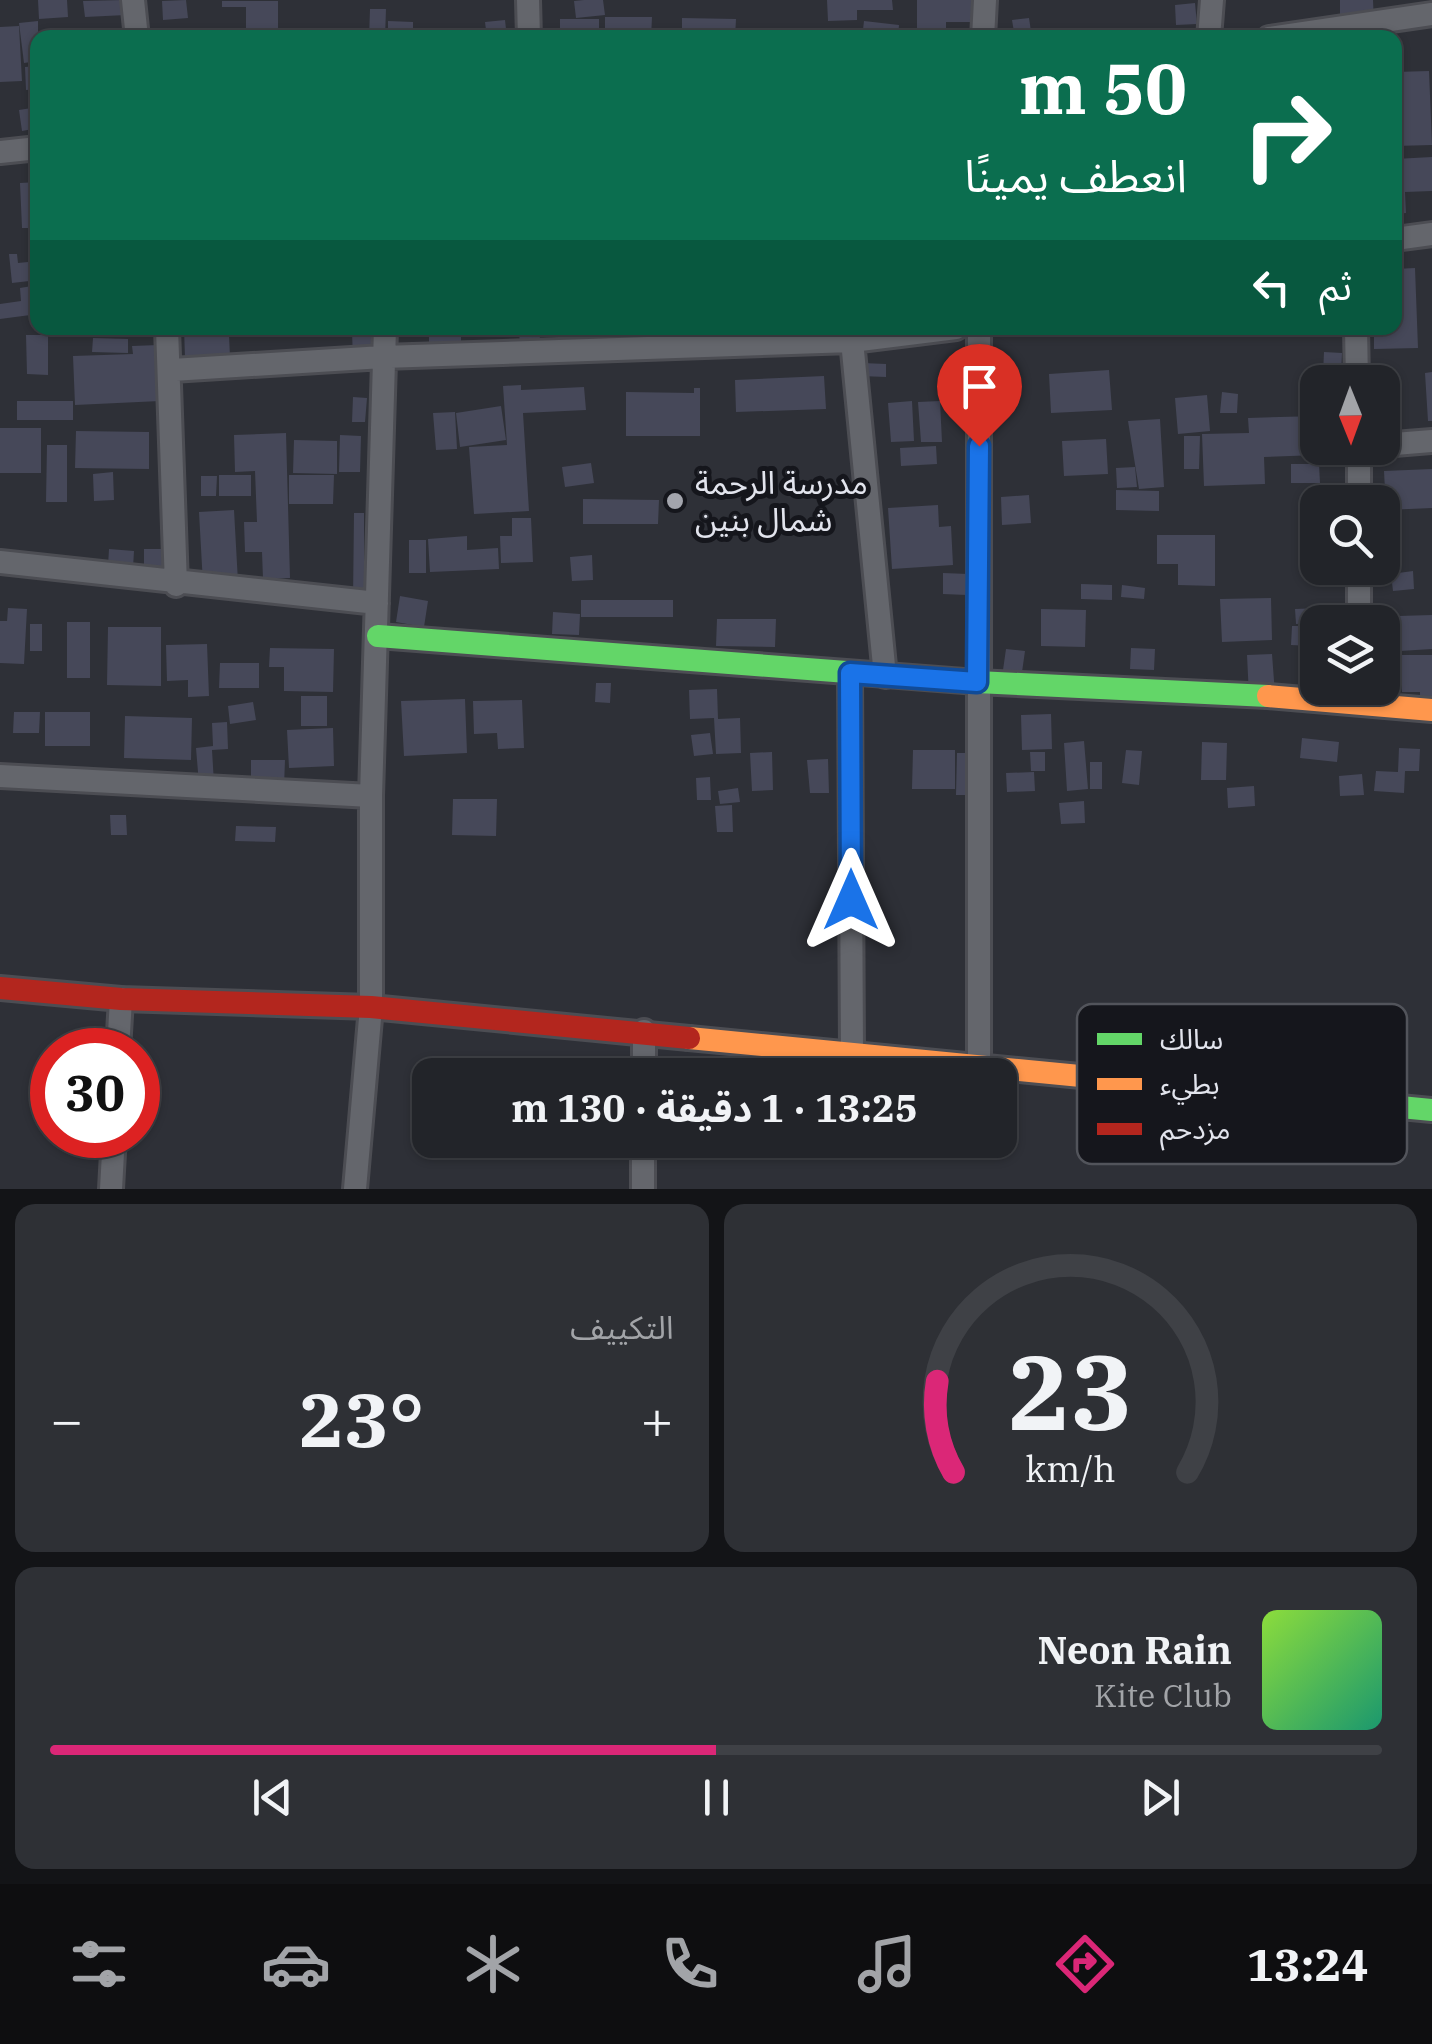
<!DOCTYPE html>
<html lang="ar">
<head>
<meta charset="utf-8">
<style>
  :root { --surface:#222429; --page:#2e3035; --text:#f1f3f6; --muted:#a2a4a8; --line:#3f4146; --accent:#db2777 }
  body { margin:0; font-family:"IBM Plex Serif","Noto Sans Arabic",serif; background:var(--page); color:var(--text); direction:rtl; height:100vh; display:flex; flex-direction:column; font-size:38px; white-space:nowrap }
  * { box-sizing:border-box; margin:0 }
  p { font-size:32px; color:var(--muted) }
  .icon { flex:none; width:55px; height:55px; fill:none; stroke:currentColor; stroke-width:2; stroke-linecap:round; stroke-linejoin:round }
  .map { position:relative; height:1189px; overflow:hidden; direction:ltr }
  .sheet { display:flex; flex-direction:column; gap:15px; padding:15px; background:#131417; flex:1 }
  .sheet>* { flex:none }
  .banner { position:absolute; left:30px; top:30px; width:1372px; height:305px; border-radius:20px; box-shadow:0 2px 8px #0004,0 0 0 2px var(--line); direction:rtl; background:#0b6e4f; color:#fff; overflow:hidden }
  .needle { width:65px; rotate:179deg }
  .buttons { position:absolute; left:1300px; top:365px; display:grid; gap:20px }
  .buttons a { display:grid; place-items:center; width:100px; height:100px; border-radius:20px; background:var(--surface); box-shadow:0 2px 8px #0004,0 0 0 2px var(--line); font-size:50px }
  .speed { position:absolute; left:30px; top:1028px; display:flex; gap:20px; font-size:50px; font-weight:700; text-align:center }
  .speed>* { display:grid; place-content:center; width:130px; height:130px; border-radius:50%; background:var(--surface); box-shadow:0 2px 8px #0004,0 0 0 2px var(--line); line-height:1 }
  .speed .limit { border:15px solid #d22; background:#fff; color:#111 }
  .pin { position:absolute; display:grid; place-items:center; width:85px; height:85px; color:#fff; margin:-102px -42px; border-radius:50% 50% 50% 0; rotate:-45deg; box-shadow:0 0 10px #0007 }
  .pin .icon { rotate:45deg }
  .me { position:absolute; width:110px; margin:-55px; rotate:0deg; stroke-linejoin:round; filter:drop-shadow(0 0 8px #0008) }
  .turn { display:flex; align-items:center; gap:35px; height:210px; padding:0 50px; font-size:45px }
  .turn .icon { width:130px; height:130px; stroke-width:2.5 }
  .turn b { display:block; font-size:70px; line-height:85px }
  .then { display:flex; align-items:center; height:95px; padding:0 50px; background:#0003; gap:20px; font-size:38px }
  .big { font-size:75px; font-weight:700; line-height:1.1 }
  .sheet .tile { flex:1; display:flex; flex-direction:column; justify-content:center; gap:15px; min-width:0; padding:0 35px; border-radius:20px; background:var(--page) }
  .sheet .dial { align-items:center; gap:0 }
  .dial svg { height:260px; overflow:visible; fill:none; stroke:var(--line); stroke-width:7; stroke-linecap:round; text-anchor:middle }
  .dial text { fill:var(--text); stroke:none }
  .song { display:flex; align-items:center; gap:30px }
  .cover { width:120px; height:120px; border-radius:15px; background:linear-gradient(135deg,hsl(90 70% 55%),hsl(160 70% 35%)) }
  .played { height:10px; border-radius:5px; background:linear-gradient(90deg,var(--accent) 50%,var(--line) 50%) }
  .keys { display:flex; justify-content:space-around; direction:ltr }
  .heat { display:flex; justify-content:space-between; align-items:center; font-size:55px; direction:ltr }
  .sheet .tiles { flex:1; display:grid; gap:15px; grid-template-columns:1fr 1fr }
  .tile:last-child { grid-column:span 2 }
  .trip { position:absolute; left:412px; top:1058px; width:605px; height:100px; border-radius:20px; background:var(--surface); box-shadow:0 2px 8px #0004,0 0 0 2px var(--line); font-weight:700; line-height:100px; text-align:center; direction:rtl }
  .tab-bar { display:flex; height:160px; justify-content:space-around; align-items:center; background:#0e0e10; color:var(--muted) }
  .tab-bar .icon { width:70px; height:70px }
  .tab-bar .active { color:var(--accent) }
  .tab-bar b { font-size:45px; color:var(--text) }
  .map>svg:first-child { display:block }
</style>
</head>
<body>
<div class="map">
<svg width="1432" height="1189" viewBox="0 0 1432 1189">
  <rect width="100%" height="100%" fill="#2e3037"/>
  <path fill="#464859" d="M38,0h29l1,17 -29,2z
    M124,0l2,15 -41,2 -2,-16z
    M186,0l2,18 -25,2 -1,-19z
    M584,0h19l2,15 -29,3 -2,-17z
    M827,0h65l1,10h-36v10l-29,1z
    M917,0h67l-1,22h-37v16h-29z
    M1340,0h33l1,24 -34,2z
    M222,1h56v35l-32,-1v-28h-24z
    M1195,3l2,21 -21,1 -1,-20z
    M370,9h16l-1,29h-16z
    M605,17h47l-1,21h-46z
    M682,18l54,1 -1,19h-53z
    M1029,18l3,20h-17l-3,-18z
    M560,19h39v19h-39z
    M505,20l2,18h-20l-2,-16z
    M38,21v40l-14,2 -5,-40z
    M388,21l25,1v16h-25z
    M864,21l35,4 -1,13h-36z
    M19,26l3,55 -22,1v-55z
    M38,66v23l-12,1 -1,-23z
    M1429,71l3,74 -37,1v-74z
    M38,107v21l-16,3 -3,-21z
    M1432,157v34l-27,1 1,21 -11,1v-55z
    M38,182v46h-16l-2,-45z
    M9,254h8l1,9 20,-2v19l-26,3z
    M1415,268l3,80 -44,1v-21h21v-59z
    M38,285v29l-38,5v-15l21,-3 -1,-13z
    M184,328h86v6l-41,1 1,22 -45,1z
    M429,328h32v21l-32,-1z
    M519,328h20l2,22 -21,1z
    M352,332h19l1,27h-19z
    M26,335h22v40l-21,-1z
    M93,338l35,1v14l-36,-1z
    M158,345l2,56 -85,4 -2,-49 60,-2 -1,-8z
    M1324,352l18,1 -1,22 -18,-1z
    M862,363l24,1v13l-25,-1z
    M1109,370l3,40 -61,3 -2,-39z
    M1432,372v49h-4l-3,-48z
    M824,376l2,33 -90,3 -1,-32z
    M966,382l1,17 -21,2 -1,-18z
    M521,385v5l63,-3 2,23 -63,3 6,98 -55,3 -5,-67 38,-2 -4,-59z
    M694,388h6v48h-74v-44l68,1z
    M1222,392l16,2 -1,19h-17z
    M1207,395l3,36 -32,3 -3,-36z
    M353,397l14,1 -2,24h-13z
    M17,401h56v19h-56z
    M912,401l2,40 -23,1 -3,-39z
    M940,401l2,41h-21l-3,-40z
    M501,406l5,34 -46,7 -4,-34z
    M455,412l2,37 -21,1 -3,-37z
    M1318,416v32h27v6l-81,3 1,27 -61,2 -2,-52 47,-1 -1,-15z
    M1160,419l4,68 -25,2 -11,-68z
    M0,428h41v45h-41z
    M76,431l73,1v37l-74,-1z
    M286,433l4,145 -27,1 -1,-27h-17l-1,-30h13l-2,-51 -20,1 -1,-37z
    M340,435l21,1 -1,36h-21z
    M1184,436h16l-1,33h-15z
    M1106,439l2,35 -44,2 -2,-35z
    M294,440l43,1v33l-44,-1z
    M47,445h20v57h-21z
    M936,446l1,18 -36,2 -1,-18z
    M591,463l3,20 -29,4 -3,-20z
    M1291,464h28l1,19h-29z
    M1135,467l2,20 -20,1 -1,-20z
    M1432,469v39l-46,2 -2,-39z
    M113,472l1,28 -20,1 -1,-27z
    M219,475h32v21h-32z
    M289,475h45l-1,29h-44z
    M201,476h16l-1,20h-15z
    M1116,490l43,1v20l-43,-1z
    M1029,495l2,28 -29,2 -1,-28z
    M583,499l76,1 -1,24h-75z
    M938,505l1,22 12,-1 2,39 -61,4 -4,-61z
    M234,510l4,72 -35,2 -4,-72z
    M354,513h10v87h-11z
    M512,518h19l2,44 -32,1 -1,-27h12z
    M1157,535h58v51l-37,-1v-21h-21z
    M467,536v14l31,-2 1,21 -69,3 -2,-33z
    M409,540h17v33h-17z
    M109,549l25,2 -1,17 -25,-2z
    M144,549h28v23h-28z
    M592,555l1,25 -21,1 -2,-24z
    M1413,571l1,18 -21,2 -2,-17z
    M943,573l25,1 -1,21 -24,-1z
    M1081,584l31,1v15l-31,-1z
    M1122,585l23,3 -1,11 -23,-2z
    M400,596l28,5 -4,26 -28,-5z
    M1271,598l1,42 -50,2 -2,-43z
    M581,600h92v17h-92z
    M1347,607v15l-51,2 -1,-15z
    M8,608l19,1 -3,55 -24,-1v-42h7z
    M1041,609l45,1 -1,37 -44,-1z
    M553,612l27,2 -1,21 -27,-1z
    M1432,615v34l-32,2 -2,-35z
    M717,619h59l-1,28 -59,-1z
    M67,622h23v56h-23z
    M30,624h12v27h-12z
    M1292,626h20l-1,20 -20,-1z
    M108,627h53v59l-54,-1z
    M207,644l2,52 -21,1v-17l-21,1 -1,-36z
    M270,648l64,1 -1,43 -49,-1v-24h-15z
    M1131,648l24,1 -1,21 -24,-1z
    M1006,649l19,2 -3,21 -19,-2z
    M1272,654l3,40 -26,2 -2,-41z
    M1402,655h30v56l-12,-1v-18h-18z
    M220,663h39v25h-40z
    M596,683h15l-1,20 -15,-1z
    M717,689l1,30 22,-1 1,35 -25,1 -2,-36 -24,1 -1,-29z
    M301,696h26v30h-26z
    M465,699l2,54 -63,3 -3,-55z
    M522,700l2,48 -26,1 -1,-16 -23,1 -1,-33z
    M253,702l3,18 -26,4 -2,-18z
    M14,712h26l-1,21h-26z
    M45,712h45v34h-45z
    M1051,714l1,35 -30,1 -1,-35z
    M125,716l67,2 -1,42 -67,-2z
    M227,722l1,27 -16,1 2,33 -15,1 -3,-36 17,-2 -1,-23z
    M333,728l1,38 -45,2 -2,-38z
    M710,733l3,21 -19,2 -3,-21z
    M1302,738l37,4 -2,20 -37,-4z
    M1084,741l4,48 -21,2 -3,-48z
    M1202,742l25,1 -1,37h-25z
    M1399,748l21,1 -1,22h-14l-1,22 -30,-2 2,-20 22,1z
    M913,750h42v39h-43z
    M1126,750l16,1 -3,34 -17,-2z
    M772,752l1,38 -21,1 -2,-38z
    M1030,752h15v19h-14z
    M957,753h14l-1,42h-14z
    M828,759l1,34h-19l-3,-33z
    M251,760h34l-1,27 -33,-1z
    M1090,762h12v27h-12z
    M1034,772l1,19 -28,1 -1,-19z
    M1362,774l2,21 -24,1 -1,-20z
    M710,777l1,23h-14l-1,-22z
    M1254,786l1,20 -27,2 -1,-20z
    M738,788l2,14 -20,2 -2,-13z
    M453,799h44l-1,37 -44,-1z
    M1084,801l1,22 -24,1 -2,-21z
    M732,805l1,27h-16l-2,-26z
    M110,815h16l1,20h-16z
    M236,826l40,1 -1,15 -40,-1z"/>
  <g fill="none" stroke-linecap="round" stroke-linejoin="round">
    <defs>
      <path id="street" d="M133,0l4,38
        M528,0l1,38
        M983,38l2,-38
        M1209,38l3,-38
        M1269,38l163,-24
        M0,152l38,-4
        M1395,239l37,-5
        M167,328l9,257
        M1356,328l1,54
        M852,341l33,335
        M172,370l211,-13 469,-16 104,-13
        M1382,445l50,-4
        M1359,448v54
        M0,562l377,41
        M1359,568v54
        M850,673l2,379
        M0,776l371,20
        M118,1050l3,-51
        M979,1068v-740
        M644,1075v-44
        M111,1189l3,-54
        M355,1189l16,-182v-211l14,-468
        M643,1189v-49"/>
      <path id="fast" d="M378,636l599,46 291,14
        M1214,1089l218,21"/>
      <path id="slow" d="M1268,696l164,14
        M689,1038l525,51"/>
      <path id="jam" d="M0,988l121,11 250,8 318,31"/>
    </defs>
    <use href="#street" stroke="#4c4d53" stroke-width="28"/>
    <use href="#fast" stroke="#4c4d53" stroke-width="28"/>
    <use href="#slow" stroke="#4c4d53" stroke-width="28"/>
    <use href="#jam" stroke="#4c4d53" stroke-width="28"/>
    <use href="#street" stroke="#64666c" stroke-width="22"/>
    <use href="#fast" stroke="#63d668" stroke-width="22"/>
    <use href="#slow" stroke="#ff974d" stroke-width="22"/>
    <use href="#jam" stroke="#b3261e" stroke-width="22"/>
  </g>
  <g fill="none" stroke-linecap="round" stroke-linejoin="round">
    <defs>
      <path id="route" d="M851,900l-1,-227 127,9 2,-236"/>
    </defs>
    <use href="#route" stroke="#114b97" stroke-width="25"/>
    <use href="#route" stroke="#1a73e8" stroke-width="18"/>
  </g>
  <circle fill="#a3a5ad" stroke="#15161c" stroke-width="4" cx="675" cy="501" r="10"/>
  <g text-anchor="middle" stroke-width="10" stroke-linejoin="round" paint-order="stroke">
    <g font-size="32" fill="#e2e4ed" stroke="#15161c" text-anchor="start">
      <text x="695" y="494">مدرسة الرحمة<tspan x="695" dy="37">شمال بنين</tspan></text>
    </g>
  </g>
  <rect x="1077" y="1004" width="330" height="160" rx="15" fill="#15161c" stroke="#52545b" stroke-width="2.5"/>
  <rect x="1097" y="1033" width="45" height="12" fill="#63d668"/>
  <rect x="1097" y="1078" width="45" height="12" fill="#ff974d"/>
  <rect x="1097" y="1123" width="45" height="12" fill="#b3261e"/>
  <g font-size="28" fill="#e2e4ed">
    <text x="1160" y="1049">سالك</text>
    <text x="1160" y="1094">بطيء</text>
    <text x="1160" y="1139">مزدحم</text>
  </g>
</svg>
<div class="buttons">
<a><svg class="needle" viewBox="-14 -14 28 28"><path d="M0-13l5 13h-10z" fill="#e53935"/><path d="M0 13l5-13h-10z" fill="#a2a4a8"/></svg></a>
<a><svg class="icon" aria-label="search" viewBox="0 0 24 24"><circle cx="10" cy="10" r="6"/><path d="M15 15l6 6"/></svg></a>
<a><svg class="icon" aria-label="layers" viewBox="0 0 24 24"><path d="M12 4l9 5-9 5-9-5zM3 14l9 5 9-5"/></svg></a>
</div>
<div class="speed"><div class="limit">30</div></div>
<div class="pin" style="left:979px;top:446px;background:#d93025"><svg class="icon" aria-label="arrive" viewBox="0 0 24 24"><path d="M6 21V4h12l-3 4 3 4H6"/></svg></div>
<svg class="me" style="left:851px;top:900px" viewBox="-20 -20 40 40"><path d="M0-17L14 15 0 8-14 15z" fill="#1a73e8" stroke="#fff" stroke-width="4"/></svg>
<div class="trip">13:25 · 1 دقيقة · 130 m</div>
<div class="banner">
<div class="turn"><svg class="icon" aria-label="right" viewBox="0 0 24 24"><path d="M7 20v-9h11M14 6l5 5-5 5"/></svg><div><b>50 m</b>انعطف يمينًا</div></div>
<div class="then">ثم<svg class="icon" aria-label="left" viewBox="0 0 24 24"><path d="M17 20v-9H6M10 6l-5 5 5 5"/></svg></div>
</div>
</div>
<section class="sheet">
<div class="tiles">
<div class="tile dial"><svg viewBox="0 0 100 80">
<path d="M14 69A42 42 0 1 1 86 69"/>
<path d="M14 69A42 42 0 0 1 9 41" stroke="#db2777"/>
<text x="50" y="56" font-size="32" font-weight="700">23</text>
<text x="50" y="72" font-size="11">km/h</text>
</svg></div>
<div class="tile"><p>التكييف</p>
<div class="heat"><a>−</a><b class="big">23°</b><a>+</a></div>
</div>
<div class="tile">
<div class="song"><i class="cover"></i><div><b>Neon Rain</b><p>Kite Club</p></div></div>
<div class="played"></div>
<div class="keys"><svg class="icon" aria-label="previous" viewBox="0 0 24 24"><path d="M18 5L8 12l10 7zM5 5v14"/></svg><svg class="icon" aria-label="pause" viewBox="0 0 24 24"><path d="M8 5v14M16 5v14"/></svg><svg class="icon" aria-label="next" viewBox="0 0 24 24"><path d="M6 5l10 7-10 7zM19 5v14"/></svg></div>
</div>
</div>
</section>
<nav class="tab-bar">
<b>13:24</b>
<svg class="icon active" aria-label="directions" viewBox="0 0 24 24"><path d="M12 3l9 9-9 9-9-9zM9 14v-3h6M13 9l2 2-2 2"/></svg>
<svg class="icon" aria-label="music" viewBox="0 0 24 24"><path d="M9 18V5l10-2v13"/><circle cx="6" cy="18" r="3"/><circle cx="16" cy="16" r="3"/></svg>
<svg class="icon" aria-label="phone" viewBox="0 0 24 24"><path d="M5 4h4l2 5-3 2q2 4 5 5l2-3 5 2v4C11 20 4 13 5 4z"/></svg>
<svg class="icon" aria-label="climate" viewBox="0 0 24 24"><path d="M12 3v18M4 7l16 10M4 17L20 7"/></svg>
<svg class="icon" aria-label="car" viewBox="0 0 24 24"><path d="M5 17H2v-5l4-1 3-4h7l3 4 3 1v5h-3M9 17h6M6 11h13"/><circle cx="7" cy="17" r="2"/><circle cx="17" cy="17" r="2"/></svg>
<svg class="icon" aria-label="filters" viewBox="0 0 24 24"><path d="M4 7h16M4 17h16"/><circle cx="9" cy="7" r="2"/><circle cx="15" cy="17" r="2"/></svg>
</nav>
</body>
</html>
